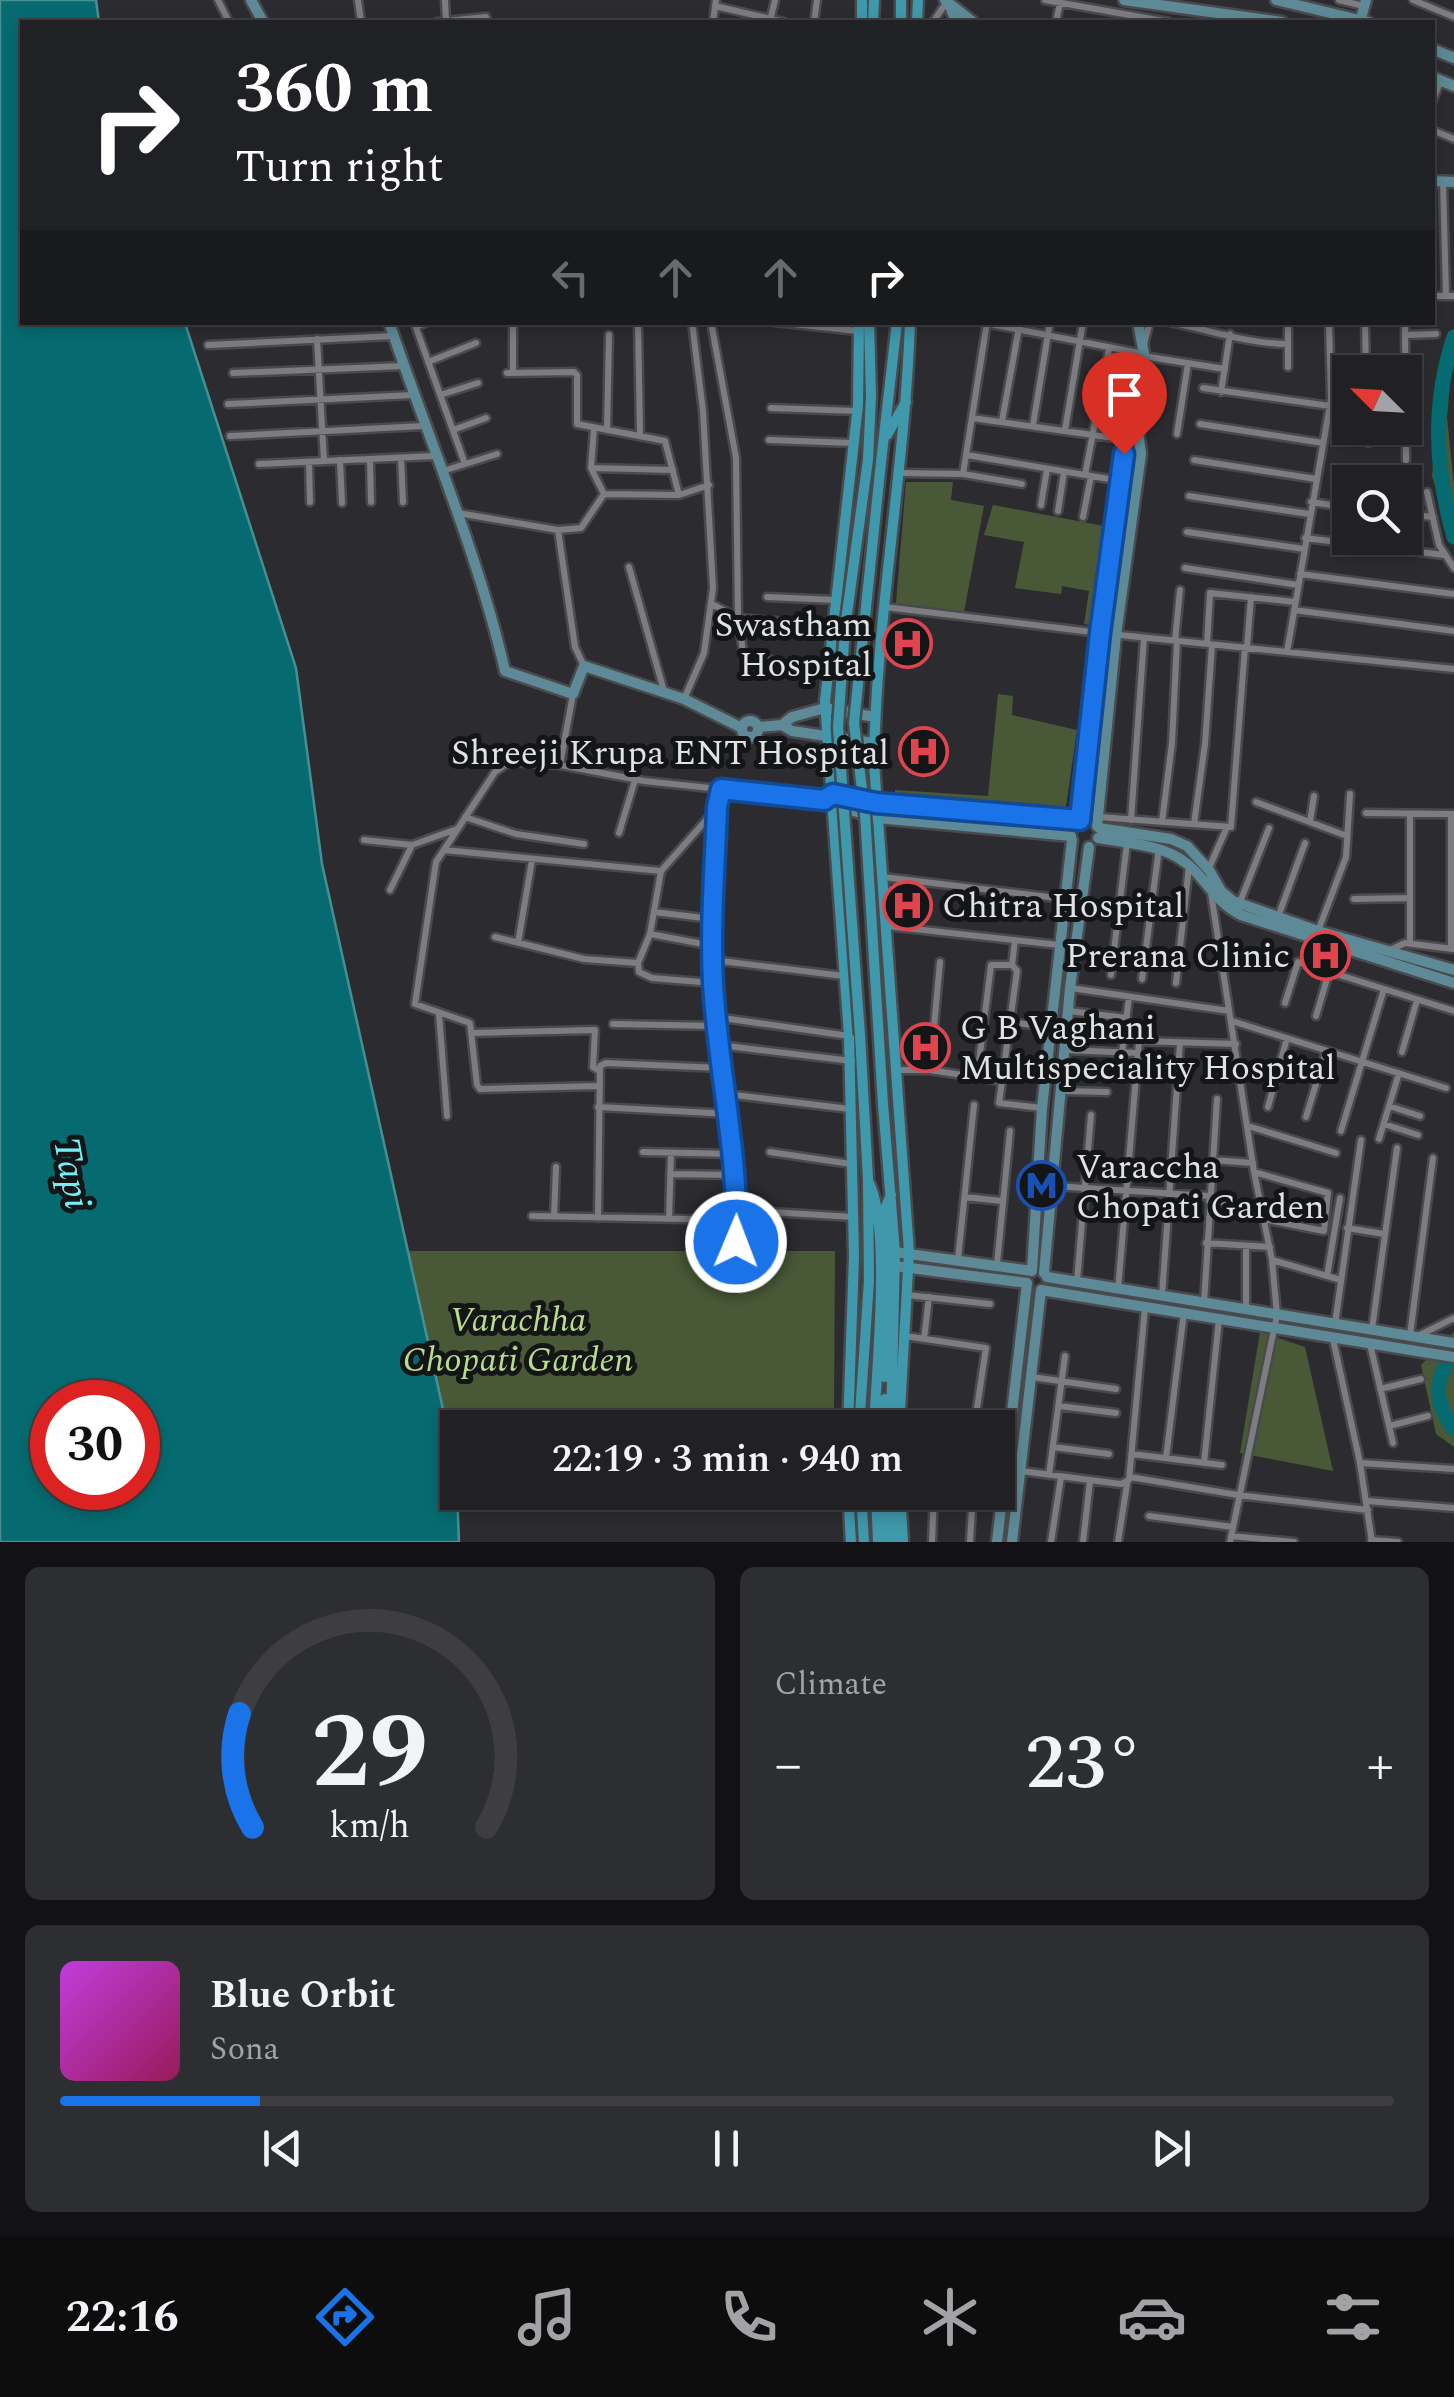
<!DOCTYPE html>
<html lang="en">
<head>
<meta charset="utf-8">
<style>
  :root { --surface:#212124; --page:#2d2e31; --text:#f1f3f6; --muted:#a2a3a6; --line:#3e3e41; --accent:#1a73e8 }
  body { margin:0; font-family:Spectral,serif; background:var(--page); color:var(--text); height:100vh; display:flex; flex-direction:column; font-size:38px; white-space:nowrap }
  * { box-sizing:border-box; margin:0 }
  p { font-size:32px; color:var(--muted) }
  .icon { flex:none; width:55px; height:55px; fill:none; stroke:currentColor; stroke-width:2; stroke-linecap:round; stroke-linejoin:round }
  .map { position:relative; height:1542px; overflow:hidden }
  .sheet { display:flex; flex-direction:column; gap:25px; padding:25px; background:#121214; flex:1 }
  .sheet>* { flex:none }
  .top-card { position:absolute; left:20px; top:20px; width:1415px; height:305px; border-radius:0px; box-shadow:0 5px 15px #0003,0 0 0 2px var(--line); background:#202124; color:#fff; overflow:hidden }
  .needle { width:65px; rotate:294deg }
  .controls { position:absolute; left:1332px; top:355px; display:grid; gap:20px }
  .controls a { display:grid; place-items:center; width:90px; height:90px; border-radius:0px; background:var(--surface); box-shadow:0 5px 15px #0003,0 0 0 2px var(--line); font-size:50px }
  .speed { position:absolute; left:30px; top:1380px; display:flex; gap:20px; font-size:50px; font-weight:700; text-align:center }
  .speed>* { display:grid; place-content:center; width:130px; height:130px; border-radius:50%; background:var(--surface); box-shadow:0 5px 15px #0003,0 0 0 2px var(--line); line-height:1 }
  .speed .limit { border:15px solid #d22; background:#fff; color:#111 }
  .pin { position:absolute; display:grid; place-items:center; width:85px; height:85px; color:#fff; margin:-102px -42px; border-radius:50% 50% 50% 0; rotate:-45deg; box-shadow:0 0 10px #0007 }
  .pin .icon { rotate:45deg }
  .me { position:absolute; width:110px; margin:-55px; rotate:1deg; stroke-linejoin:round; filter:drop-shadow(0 0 8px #0008) }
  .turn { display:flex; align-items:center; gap:35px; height:210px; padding:0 50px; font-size:45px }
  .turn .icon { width:130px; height:130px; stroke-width:2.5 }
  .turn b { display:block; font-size:70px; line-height:85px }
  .lanes { display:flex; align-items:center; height:95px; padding:0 50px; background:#0003; justify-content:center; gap:50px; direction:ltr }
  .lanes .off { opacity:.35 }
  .big { font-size:75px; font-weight:600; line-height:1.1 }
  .sheet .tile { flex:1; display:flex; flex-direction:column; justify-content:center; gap:15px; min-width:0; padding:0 35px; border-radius:15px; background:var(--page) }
  .sheet .dial { align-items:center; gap:0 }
  .dial svg { height:260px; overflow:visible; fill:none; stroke:var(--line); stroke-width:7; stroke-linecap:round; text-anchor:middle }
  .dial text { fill:var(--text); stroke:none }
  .song { display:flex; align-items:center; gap:30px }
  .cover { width:120px; height:120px; border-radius:15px; background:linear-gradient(135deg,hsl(290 70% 55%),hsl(330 70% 35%)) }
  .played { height:10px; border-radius:5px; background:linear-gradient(90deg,var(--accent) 15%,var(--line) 15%) }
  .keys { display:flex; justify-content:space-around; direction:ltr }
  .heat { display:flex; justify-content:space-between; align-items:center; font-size:55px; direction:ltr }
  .sheet .tiles { flex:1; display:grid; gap:25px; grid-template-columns:1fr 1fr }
  .tile:last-child { grid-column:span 2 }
  .trip { position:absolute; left:440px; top:1410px; width:575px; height:100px; border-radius:0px; background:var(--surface); box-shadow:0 5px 15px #0003,0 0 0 2px var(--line); font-weight:600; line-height:100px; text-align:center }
  .tabs { display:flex; height:160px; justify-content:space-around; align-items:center; background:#0d0d0e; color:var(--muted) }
  .tabs .icon { width:70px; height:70px }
  .tabs .selected { color:var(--accent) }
  .tabs b { font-size:45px; color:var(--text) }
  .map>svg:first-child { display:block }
</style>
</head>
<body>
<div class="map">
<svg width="1454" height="1542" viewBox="0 0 1454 1542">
  <rect width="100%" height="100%" fill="#2c2c30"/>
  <path fill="#495937" d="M1444,344l8,14 -5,60 7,67v60l-22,-69z
    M906,482h47l-2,18 33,6 -20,106 -68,-9z
    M993,505l116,22 -14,99 -11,-2 5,-33 -27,-5 -1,8 -46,-6 9,-46 -40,-7z
    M998,694l15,2 -1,19 65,15 -12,83 -170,-14v-9l93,6z
    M408,1251h427l-1,158 -69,14 -61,4 -246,1 -1,18 -6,1z
    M1260,1332l45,15 28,124 -93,-18z
    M1454,1332v115l-18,-13 -15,-69z"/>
  <path fill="#066b70" stroke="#488f93" stroke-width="2.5" fill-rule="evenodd" d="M0,0h96l3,22h-77v300l163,1 111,345 26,196 134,604 3,74h-459zM52,1402h86v86h-86z"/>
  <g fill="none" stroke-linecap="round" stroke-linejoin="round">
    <path stroke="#066b70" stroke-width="15" d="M1454,337c-22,66 -19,134 0,200
      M1454,1351c-20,30 -22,48 0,78"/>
    <defs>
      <path id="street" d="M218,0l11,22
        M358,0l3,22
        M445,0l1,21
        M1045,0l124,22
        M1339,0l25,6
        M1413,0l41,17
        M715,6l69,16
        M770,21l5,-21
        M437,22l49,-5 2,5
        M713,22l3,-22
        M814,22l3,-22
        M933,22l13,-19
        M1056,22l4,-19
        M1432,102l9,-22
        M1432,130l22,9
        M1443,182l3,114
        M1432,296h22
        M414,322l51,142
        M638,322l2,113
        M711,322l25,136 2,160 5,33 4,3 80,19
        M774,322l84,9
        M980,322l164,32
        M1170,322c39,8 79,22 118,22
        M1288,322v45
        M1365,322l1,50
        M1405,322l1,138
        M416,327l12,-5
        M1405,335l31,-1
        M317,339l7,122
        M1144,344l6,-22
        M208,345l185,-9
        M1143,356l82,13
        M428,362l48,-19
        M233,373l170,-7
        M507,373l67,-1 3,3v49l88,17 14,54
        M513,373v-51
        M1203,388l127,18
        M1221,392l9,-58
        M440,395l38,-12
        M228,404l185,-9
        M771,408l86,3
        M972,418l157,22
        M1002,421l18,-99
        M1200,424l123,19
        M1033,425l17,-103
        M594,428l-3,40 13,26
        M1368,428v15
        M453,430l33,-12
        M607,430l2,-95
        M1065,430l18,-108
        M1177,434l11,-71
        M230,436l193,-10
        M769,440l84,3
        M967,455l154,26
        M401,458l2,44
        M370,459l1,43
        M340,460l2,43
        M1194,460l122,19
        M309,462l1,40
        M259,464l176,-8
        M591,468l82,2
        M443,471l54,-17
        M901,473l62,1 59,10
        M963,474l24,-152
        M1085,475l24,-126
        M1369,482l1,-10
        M1427,492l12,53 15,23
        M1189,496l120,18
        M1311,502l39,6
        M1041,505l6,-36
        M1058,511l6,-39
        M458,513l100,17 23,-2 23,-34 75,1 30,-10
        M1405,514l28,3
        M1083,517l8,-41
        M558,530l17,117 9,19
        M1187,532l117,17
        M1305,538l139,17
        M629,567l35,124
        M1185,568l113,17
        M1300,574l154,20
        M767,597l69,3
        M712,604l26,14 94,8
        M885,607l215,26 354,36
        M1294,610l160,21
        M1175,641l5,-51
        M1207,644l3,-51 85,9
        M1247,647l4,-50
        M1287,652l44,-253 -2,-77
        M684,699l20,-46 9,-65 -10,-177 -11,-89
        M560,765l13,-71
        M721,789l-4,18c-2,58 -7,118 -4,176 5,90 26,168 22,260
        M1256,802l91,34
        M1366,813l88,1
        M465,817l51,17 68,10
        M1099,817l132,10 14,-180
        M1131,820l13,-182
        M1162,822l10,-79 5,-102
        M1310,822l4,-26
        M1194,824l11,-80 7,-99
        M619,833l16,-53
        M364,840l48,5
        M444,850l217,21
        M1209,868l18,-41
        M883,877l182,22
        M390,890l22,-45 45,-16
        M1211,893l43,279 18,88 5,55 -47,227
        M1354,899l56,-1
        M1240,902l29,-74
        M654,912l58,7
        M1278,917l27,-74
        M887,926l172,19
        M1318,931l28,-74 4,-63
        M650,934l64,12
        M495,937l89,22 54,4 12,-29 11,-63 55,-62
        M518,943l14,-83
        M1410,943v-128
        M1451,948v-134
        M1388,951l17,-8 48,6
        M713,960l131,16
        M638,963l1,9 13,6 61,5
        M1012,965l5,6 -18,132 43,5
        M1111,975l16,-132
        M1142,979l17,-131
        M1176,983l13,-117
        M1071,988l158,23
        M1285,1003l13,-41 156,49
        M1069,1011l58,7
        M439,1014l8,102
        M1316,1016l13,-44
        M716,1017l133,19
        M1232,1021l214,67
        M1008,1022l42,5
        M613,1024l105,2
        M471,1033l124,-3 -2,37 6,4
        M719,1045l133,16
        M1065,1050l72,3
        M1402,1052l15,-52
        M1122,1053l7,-56
        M1003,1063l43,4
        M897,1070h33l71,11
        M930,1070l10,-108
        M977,1078l14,-113h21l3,-25
        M598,1086l-118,3 -3,-4 -7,-62 -55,-19 21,-142 59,-90 14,-10 51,3 84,16 180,19 7,4
        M1063,1091l44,1
        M726,1094l124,15
        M1389,1106l31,10
        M598,1107l132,7
        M1268,1107l19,-69
        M1306,1117l20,-66
        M1384,1124l34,11
        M1248,1126l88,27
        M1341,1131l43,-142
        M1379,1139l20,-66
        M643,1152l92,2
        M770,1152l81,12
        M1212,1160l41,3
        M1254,1172l74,21 -4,38 -61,-12
        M670,1174l66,1
        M1170,1174l41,2
        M1054,1186l155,10
        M965,1197l37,4
        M1209,1201l51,5
        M737,1210l116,7
        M532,1216l204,4
        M554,1217l2,-50
        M598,1218l2,-152 6,-3 115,5
        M669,1219l2,-66
        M1347,1228l37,6
        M1206,1243l64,4
        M958,1259l16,-154
        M1272,1260l69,20
        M997,1264l13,-133
        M1327,1276l13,-78
        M1077,1281l14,-166
        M1118,1290l21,-249 97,3
        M907,1295l83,9
        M1162,1296l18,-253
        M1204,1303l13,-204
        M1246,1309v-63
        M1335,1324l26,-184
        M1372,1329l25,-181
        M1410,1335l23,-177
        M1420,1335l34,-17
        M905,1336l81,12 -12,80
        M924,1339l5,-42
        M1333,1339l27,124 12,79
        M1370,1344l23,99
        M1032,1377l84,12
        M1380,1389l41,-10
        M1059,1406l57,7
        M1389,1426l39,-10
        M1053,1447l56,7
        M1132,1454l90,11
        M1166,1458l18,-146
        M1204,1463l15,-144
        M1360,1463l94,6
        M1021,1471l100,13 8,-4 16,-172
        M1049,1475l16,-119
        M1130,1477l108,18 130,15
        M1367,1501l87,7
        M1149,1516l84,11
        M1231,1536l63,6
        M1371,1540l27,2
        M932,1542l2,-50
        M970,1542l3,-50
        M1051,1542l10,-65
        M1083,1542l7,-61
        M1118,1542l9,-58"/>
      <path id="secondary" d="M251,0l12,22
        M945,0l28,22
        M1124,0l158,22
        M1276,0l92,22
        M949,4l7,18
        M1360,22l6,-22
        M1432,49l22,9
        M1432,77l22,9
        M1432,181l22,1
        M389,322c39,116 89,231 116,349l68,23 11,-28 100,33 58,29
        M742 729a8 8 0 1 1 16 0a8 8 0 1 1-16 0Z
        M782,725l10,6 82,12
        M758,727l24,-2 10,-8 33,-9 50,9
        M833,795l43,8 201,19
        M834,805l43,13 194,18
        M1080,820l20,-187 25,-179 11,-36 8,-64 -6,-32
        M1097,826l19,-191 25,-181 -4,-30
        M1099,828l72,11 16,7 22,24 12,21 12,10 85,30 136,39
        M1098,838c34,6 72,6 97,33 16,17 24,33 46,44l213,68
        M895,1252l137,19 10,-163 30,-268
        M895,1266l132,17 -30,259
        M1044,1273l26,-285 19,-141
        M1047,1277l407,66
        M1012,1542l29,-252 413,67"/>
      <path id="primary" d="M862,0v22
        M873,22l1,-22
        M901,22v-22
        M917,22l1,-22
        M887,435l19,-33
        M868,460l3,-64 -2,-74
        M881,462l16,-140
        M883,1104l12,148 -4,176
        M868,1181c24,43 8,191 6,247
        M885,1377l2,-105 -3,-61 7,-16
        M848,1428l6,-172 -5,-220 -24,-335 33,-296 1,-83
        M859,1428l10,-147 -1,-102 -8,-144
        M883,1428l2,-29
        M899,1428l10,-176 -35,-489c2,-147 31,-293 36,-441
        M848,1492l3,50
        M861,1492l3,50
        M876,1492l2,50
        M883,1492l3,50
        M891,1492l3,50
        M900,1492l3,50"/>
    </defs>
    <use href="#street" stroke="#494a4d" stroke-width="11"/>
    <use href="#secondary" stroke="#494a4d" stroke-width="15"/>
    <use href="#primary" stroke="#494a4d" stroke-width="15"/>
    <use href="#street" stroke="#7c7c81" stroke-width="6"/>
    <use href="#secondary" stroke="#5d8a96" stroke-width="10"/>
    <use href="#primary" stroke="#3f98ab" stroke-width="10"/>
    <defs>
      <path id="primary-bridge" d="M881,462l-27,261 11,91 18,290
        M860,1035l-22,-308 7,-99 23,-168"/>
    </defs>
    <use href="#primary-bridge" stroke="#494a4d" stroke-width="15" stroke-linecap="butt"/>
    <use href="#primary-bridge" stroke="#3f98ab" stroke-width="10"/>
  </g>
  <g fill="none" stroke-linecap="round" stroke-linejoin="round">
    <defs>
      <path id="route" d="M736,1242c3,-88 -18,-171 -23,-259 -3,-58 2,-118 4,-176l4,-18 103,11 9,-6 43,9 204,17 20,-187 24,-179"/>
    </defs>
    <use href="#route" stroke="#114b97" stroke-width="25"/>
    <use href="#route" stroke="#1a73e8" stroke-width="18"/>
  </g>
  <defs>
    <symbol id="hospital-ring" viewBox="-11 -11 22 22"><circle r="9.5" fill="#141516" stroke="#e0444e" stroke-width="1.5"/><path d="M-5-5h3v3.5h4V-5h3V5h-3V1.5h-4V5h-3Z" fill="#e0444e"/></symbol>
    <symbol id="metro-ring" viewBox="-11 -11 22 22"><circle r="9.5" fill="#141516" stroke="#1a4fb4" stroke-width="1.5"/><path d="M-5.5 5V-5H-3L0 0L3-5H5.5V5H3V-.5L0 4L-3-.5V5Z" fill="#1a4fb4"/></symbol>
  </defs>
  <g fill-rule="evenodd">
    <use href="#hospital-ring" x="880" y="616" width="55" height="55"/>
    <use href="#hospital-ring" x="896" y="724" width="55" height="55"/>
    <use href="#hospital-ring" x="880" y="878" width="55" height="55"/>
    <use href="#hospital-ring" x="1298" y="928" width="55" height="55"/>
    <use href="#hospital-ring" x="898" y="1020" width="55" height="55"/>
    <use href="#metro-ring" x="1014" y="1158" width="55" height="55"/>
  </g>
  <g text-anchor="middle" stroke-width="10" stroke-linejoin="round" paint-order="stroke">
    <g font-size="35" fill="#e1e2e4" stroke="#141516" text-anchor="end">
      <text x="872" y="636">Swastham<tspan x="872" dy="40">Hospital</tspan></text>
      <text x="889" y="764">Shreeji Krupa ENT Hospital</text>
      <text x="942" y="917" text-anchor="start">Chitra Hospital</text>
      <text x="1290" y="967">Prerana Clinic</text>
      <text x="960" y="1039" text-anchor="start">G B Vaghani<tspan x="960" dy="40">Multispeciality Hospital</tspan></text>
      <text x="1076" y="1178" text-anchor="start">Varaccha<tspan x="1076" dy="40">Chopati Garden</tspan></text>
    </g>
    <g font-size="35" font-style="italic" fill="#b7dc8d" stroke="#141516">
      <text x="518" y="1331">Varachha<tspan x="518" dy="40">Chopati Garden</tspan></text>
    </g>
    <g font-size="38" font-style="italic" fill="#75eff7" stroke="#141516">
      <text transform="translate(73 1173) rotate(80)" y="13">Tapi</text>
    </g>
  </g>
</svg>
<div class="controls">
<a><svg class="needle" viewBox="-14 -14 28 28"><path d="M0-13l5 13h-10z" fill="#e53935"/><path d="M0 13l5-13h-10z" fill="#a2a3a6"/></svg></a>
<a><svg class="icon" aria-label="search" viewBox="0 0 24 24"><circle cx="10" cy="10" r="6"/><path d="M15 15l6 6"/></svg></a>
</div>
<div class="speed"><div class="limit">30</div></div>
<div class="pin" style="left:1124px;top:454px;background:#d93025"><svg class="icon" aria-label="arrive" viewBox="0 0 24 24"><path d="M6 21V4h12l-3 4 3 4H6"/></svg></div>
<svg class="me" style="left:736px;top:1242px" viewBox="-20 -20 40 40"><circle r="17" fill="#1a73e8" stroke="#fff" stroke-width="3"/><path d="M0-11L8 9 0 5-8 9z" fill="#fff"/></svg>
<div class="trip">22:19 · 3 min · 940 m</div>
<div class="top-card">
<div class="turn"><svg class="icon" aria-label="right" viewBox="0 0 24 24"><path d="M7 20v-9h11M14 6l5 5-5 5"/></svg><div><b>360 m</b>Turn right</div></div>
<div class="lanes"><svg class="icon off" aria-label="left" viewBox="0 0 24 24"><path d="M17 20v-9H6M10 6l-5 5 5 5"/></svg><svg class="icon off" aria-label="ahead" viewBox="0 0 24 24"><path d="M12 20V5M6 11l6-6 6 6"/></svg><svg class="icon off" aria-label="ahead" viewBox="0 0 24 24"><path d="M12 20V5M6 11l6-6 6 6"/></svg><svg class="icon" aria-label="right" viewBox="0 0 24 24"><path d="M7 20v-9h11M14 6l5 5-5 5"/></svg></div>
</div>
</div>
<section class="sheet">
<div class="tiles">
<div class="tile dial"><svg viewBox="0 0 100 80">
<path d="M14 69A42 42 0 1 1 86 69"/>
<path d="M14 69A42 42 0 0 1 10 34" stroke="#1a73e8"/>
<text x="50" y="56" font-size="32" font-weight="700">29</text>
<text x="50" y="72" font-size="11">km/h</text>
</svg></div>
<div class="tile"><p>Climate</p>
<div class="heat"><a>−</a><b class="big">23°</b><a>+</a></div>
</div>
<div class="tile">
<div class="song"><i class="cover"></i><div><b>Blue Orbit</b><p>Sona</p></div></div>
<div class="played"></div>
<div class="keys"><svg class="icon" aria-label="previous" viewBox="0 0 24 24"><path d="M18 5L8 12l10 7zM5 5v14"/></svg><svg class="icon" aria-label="pause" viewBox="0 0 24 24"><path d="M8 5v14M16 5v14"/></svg><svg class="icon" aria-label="next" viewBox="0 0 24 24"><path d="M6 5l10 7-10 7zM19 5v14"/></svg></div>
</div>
</div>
</section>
<nav class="tabs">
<b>22:16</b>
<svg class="icon selected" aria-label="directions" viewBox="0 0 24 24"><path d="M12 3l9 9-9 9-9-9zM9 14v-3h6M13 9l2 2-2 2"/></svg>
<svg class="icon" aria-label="music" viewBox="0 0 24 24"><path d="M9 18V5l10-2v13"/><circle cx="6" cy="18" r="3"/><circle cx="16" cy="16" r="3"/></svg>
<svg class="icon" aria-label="phone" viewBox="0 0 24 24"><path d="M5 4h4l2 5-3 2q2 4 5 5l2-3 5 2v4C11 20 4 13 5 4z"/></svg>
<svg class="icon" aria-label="climate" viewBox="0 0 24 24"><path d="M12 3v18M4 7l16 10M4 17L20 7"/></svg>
<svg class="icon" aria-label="car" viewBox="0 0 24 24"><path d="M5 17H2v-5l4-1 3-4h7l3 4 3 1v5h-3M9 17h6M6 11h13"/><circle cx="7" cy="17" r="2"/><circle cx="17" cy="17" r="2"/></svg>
<svg class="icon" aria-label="filters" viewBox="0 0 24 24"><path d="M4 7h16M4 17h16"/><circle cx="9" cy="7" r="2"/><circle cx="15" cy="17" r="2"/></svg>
</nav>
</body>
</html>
